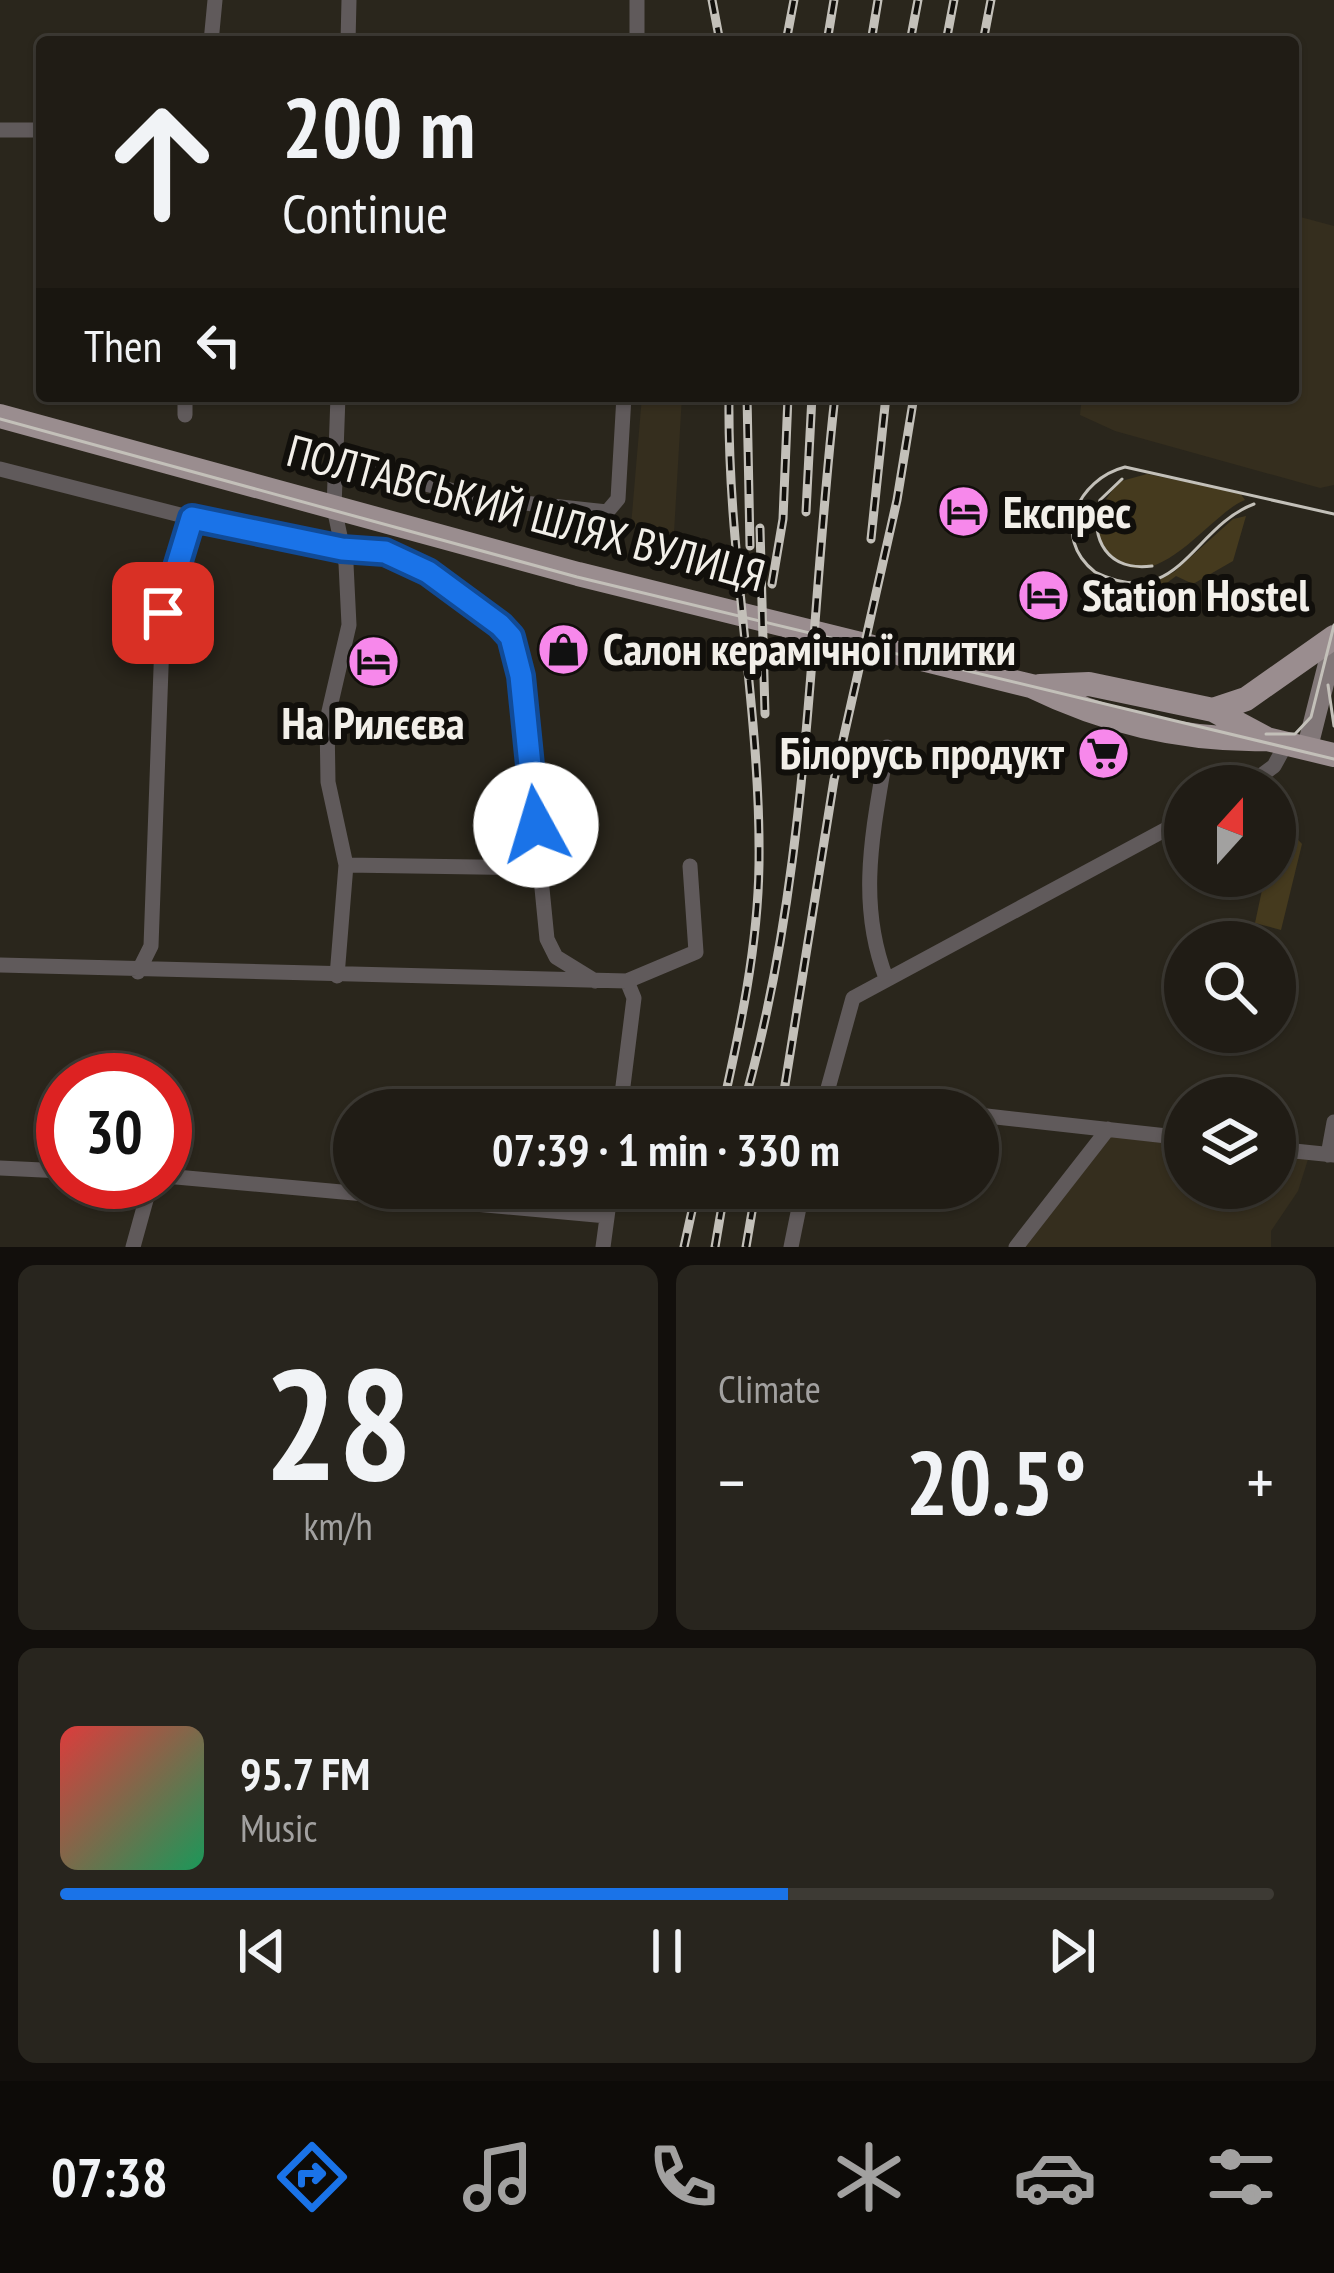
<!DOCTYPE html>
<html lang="en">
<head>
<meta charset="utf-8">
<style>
  :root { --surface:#201c15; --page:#28251e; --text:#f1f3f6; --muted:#a2a1a0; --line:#3d3a34; --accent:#1a73e8 }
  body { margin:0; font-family:"PT Sans Narrow",sans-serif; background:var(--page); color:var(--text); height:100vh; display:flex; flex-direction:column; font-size:45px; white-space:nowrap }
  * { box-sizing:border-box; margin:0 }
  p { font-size:39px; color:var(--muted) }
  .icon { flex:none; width:66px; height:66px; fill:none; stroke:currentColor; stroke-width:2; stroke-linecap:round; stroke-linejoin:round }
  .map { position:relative; height:1247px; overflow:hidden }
  .drawer { display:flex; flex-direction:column; gap:18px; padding:18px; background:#120f0c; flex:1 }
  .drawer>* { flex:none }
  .guide { position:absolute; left:36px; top:36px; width:1263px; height:366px; border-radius:12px; box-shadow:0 3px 9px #0004,0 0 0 3px var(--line); background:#201c15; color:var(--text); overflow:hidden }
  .needle { width:78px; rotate:21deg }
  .buttons { position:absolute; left:1164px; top:765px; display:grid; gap:24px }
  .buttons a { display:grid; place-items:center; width:132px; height:132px; border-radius:50%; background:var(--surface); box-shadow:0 3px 9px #0004,0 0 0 3px var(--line); font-size:60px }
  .speed { position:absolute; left:36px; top:1053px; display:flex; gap:24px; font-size:60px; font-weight:700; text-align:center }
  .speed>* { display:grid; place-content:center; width:156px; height:156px; border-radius:50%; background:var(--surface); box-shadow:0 3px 9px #0004,0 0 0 3px var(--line); line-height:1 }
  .speed .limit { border:18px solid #d22; background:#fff; color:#111 }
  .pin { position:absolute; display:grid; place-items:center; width:102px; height:102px; color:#fff; margin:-51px; border-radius:24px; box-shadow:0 6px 18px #0006 }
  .me { position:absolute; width:132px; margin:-66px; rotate:354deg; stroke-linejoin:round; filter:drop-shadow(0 0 9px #0008) }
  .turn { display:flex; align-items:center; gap:42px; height:252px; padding:0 48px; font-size:54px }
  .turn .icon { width:156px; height:156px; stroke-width:2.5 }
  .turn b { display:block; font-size:84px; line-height:102px }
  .then { display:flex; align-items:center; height:114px; padding:0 48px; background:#0003; gap:24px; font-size:45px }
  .big { font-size:90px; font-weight:700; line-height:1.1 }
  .drawer .tile { flex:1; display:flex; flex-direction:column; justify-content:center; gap:18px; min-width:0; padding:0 42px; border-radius:18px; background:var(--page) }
  .drawer .dial { align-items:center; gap:0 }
  .dial b { font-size:156px; line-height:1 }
  .song { display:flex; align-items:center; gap:36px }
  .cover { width:144px; height:144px; border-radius:18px; background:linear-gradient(135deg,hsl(0 70% 55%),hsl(150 70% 35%)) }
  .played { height:12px; border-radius:6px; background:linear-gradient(90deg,var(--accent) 60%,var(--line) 60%) }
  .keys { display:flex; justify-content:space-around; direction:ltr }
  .heat { display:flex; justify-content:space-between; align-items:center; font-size:66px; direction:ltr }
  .drawer .tiles { flex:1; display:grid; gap:18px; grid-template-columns:1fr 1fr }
  .tile:last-child { grid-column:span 2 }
  .trip { position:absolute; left:333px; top:1089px; width:666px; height:120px; border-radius:60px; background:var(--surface); box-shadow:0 3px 9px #0004,0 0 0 3px var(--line); font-weight:700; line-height:120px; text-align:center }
  .dock { display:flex; height:192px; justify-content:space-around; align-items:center; background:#0d0b08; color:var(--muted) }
  .dock .icon { width:84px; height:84px }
  .dock .on { color:var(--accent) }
  .dock b { font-size:54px; color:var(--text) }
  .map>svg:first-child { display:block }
</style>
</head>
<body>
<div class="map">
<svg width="1334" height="1247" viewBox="0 0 1334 1247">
  <rect width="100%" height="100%" fill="#2a261c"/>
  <path fill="#352e1e" d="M1293,215l41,11v259l-14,3 -205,-57 -35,-16 2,-19h211z
    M642,396h40l-8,137 -43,-7z
    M1108,1129l77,9v50h90v-40l35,5 -12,38 -27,40v16h-255z"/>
  <path fill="#453a1e" d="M1147,474l93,19 5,7c-36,14 -90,101 -135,55 -12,-12 -14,-28 -12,-44l20,-29z
    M1246,516l-13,45 -40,23 -17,-8 -17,13 -15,-3 30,-14 59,-53z
    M1279,819l23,25 -21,86 -26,-7 10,-47h10z"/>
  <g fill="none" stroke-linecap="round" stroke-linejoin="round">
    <path stroke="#605a5b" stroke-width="15" d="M637,0v42
      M211,42l4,-42
      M348,42l1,-42
      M0,130h42
      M185,415v-19
      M337,463l151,36 119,13 11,-13 6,-103
      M0,469l192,49 193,34 43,20 72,53 11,12 10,39 26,263 9,18 39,24
      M1247,786l27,-20 12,-22
      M346,865l194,3
      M0,965l627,16 69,-29 -6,-86
      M138,972l13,-26 12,-333 29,-95
      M337,976l9,-111 -18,-83 -1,-62 22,-95 -3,-61 -12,-56 4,-112
      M886,978c-30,-78 -12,-151 1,-231
      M827,1098l109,12
      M620,1110l14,-112 -7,-17
      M822,1110l31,-112 332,-179
      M978,1115l207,23
      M1275,1149l59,6
      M1328,1155l6,-33
      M0,1168l63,3
      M165,1176l442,40
      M133,1247l18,-65
      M603,1247l8,-59
      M791,1247l12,-59
      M1016,1247l92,-118"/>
    <path stroke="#817778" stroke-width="21" d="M1307,749l27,-107"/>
    <path stroke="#9a8d8f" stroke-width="24" d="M0,416l578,158 453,112c76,37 152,55 236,53
      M1040,686l49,-2 124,26 54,29 67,16
      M1213,710l33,-11 88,-62"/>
    <path stroke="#c3c0b9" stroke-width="3" d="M0,419l577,158 757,182
      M1122,479l-22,21c-12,40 9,72 52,66
      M1254,504c-63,24 -75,109 -159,68 -45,-35 -17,-93 30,-105l209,47
      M1328,685l6,41
      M1266,734h29l16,-17 23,-92"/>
    <defs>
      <path id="rail" d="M712,0l8,42
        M786,42l8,-42
        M827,42l7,-42
        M871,42l7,-42
        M910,42l8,-42
        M946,42l8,-42
        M983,42l8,-42
        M747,396l3,150
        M806,512l6,-116
        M760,528l5,186
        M871,539l15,-143
        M772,584l11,-65 5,-123
        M722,1110c18,-80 36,-163 37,-246 2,-154 -32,-311 -30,-468
        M742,1110c68,-232 66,-475 93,-714
        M781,1110l53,-330 63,-280 17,-104
        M684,1247l13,-59
        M715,1247l10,-59
        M746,1247l10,-59"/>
    </defs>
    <use href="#rail" stroke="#c3c0b9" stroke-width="9"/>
    <use href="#rail" stroke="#110f0b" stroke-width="4.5" stroke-dasharray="14" stroke-linecap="butt"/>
  </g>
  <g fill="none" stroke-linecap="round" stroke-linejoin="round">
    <defs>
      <path id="route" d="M163,613l29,-95 150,31 43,3 43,20 72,53 11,12 10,39 15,149"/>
    </defs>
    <use href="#route" stroke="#114b97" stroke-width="30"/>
    <use href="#route" stroke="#1a73e8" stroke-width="21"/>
  </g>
  <defs>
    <symbol id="hotel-disc" viewBox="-11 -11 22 22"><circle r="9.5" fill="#f788eb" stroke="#110f0b"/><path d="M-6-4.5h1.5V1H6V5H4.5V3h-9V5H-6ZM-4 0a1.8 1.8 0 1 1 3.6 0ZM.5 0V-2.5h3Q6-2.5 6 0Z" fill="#111"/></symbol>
    <symbol id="shop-disc" viewBox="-11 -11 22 22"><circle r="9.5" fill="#f788eb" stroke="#110f0b"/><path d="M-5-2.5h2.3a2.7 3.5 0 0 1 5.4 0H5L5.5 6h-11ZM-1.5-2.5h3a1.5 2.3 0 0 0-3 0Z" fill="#111"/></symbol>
    <symbol id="supermarket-disc" viewBox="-11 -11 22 22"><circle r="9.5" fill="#f788eb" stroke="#110f0b"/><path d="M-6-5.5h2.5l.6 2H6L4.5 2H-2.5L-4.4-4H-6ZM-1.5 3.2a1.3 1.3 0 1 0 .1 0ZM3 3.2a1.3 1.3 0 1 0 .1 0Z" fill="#111"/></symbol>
  </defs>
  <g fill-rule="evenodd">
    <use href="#hotel-disc" x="934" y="482" width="59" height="59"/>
    <use href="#hotel-disc" x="1014" y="566" width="59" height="59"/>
    <use href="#shop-disc" x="534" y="620" width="59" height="59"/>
    <use href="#hotel-disc" x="344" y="632" width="59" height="59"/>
    <use href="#supermarket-disc" x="1074" y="724" width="59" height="59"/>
  </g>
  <g text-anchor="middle" stroke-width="12" stroke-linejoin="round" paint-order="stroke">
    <g font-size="45" font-weight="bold" fill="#f2efe9" stroke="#110f0b" text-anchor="start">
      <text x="1003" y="528">Експрес</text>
      <text x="1082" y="611">Station Hostel</text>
      <text x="603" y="665">Салон керамічної плитки</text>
      <text x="373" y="739" text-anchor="middle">На Рилєєва</text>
      <text x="1064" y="769" text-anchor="end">Білорусь продукт</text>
    </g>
    <g font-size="45" fill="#f2efe9" stroke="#110f0b">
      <text transform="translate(526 513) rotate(15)" y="16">ПОЛТАВСЬКИЙ ШЛЯХ ВУЛИЦЯ</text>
    </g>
  </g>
</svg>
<div class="buttons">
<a><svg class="needle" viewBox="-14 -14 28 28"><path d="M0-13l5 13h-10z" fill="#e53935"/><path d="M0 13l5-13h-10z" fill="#a2a1a0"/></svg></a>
<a><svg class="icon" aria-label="search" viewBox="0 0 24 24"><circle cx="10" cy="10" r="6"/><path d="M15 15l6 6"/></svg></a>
<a><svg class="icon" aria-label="layers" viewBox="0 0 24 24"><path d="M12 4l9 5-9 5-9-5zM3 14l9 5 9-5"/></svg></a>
</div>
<div class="speed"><div class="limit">30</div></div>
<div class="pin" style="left:163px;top:613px;background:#d93025"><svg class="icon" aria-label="arrive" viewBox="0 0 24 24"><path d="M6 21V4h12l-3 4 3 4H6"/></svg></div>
<svg class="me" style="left:536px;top:825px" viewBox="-20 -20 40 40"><circle r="19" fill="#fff"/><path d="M0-13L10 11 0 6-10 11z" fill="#1a73e8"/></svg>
<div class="trip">07:39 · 1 min · 330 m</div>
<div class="guide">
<div class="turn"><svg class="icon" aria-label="ahead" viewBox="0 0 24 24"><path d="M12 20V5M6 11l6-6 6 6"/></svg><div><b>200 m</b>Continue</div></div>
<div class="then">Then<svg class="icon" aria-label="left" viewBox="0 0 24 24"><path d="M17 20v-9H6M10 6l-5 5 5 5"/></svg></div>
</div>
</div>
<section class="drawer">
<div class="tiles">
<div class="tile dial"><b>28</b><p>km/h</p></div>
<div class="tile"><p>Climate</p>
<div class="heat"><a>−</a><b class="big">20.5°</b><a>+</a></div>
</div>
<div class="tile">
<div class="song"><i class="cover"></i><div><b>95.7 FM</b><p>Music</p></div></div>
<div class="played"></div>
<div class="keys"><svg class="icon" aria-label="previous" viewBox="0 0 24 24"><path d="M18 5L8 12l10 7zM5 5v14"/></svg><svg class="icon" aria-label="pause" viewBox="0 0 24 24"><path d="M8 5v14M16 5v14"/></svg><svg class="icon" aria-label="next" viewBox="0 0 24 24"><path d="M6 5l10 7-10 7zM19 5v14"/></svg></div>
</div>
</div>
</section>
<nav class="dock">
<b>07:38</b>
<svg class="icon on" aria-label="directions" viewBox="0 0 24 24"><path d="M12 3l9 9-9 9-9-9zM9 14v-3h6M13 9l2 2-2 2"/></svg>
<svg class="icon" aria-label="music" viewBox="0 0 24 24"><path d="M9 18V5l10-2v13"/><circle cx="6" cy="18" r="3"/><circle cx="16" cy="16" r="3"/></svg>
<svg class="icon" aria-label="phone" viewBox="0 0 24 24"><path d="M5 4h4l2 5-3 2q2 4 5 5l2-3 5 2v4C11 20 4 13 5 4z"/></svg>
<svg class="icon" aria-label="climate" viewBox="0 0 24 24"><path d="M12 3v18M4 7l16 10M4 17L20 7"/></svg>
<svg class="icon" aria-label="car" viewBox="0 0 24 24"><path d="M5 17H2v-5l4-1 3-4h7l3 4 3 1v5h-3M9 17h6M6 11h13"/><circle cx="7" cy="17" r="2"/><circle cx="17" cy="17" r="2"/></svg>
<svg class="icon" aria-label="filters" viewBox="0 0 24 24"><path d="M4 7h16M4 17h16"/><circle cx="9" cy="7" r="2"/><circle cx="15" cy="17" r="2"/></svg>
</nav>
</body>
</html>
